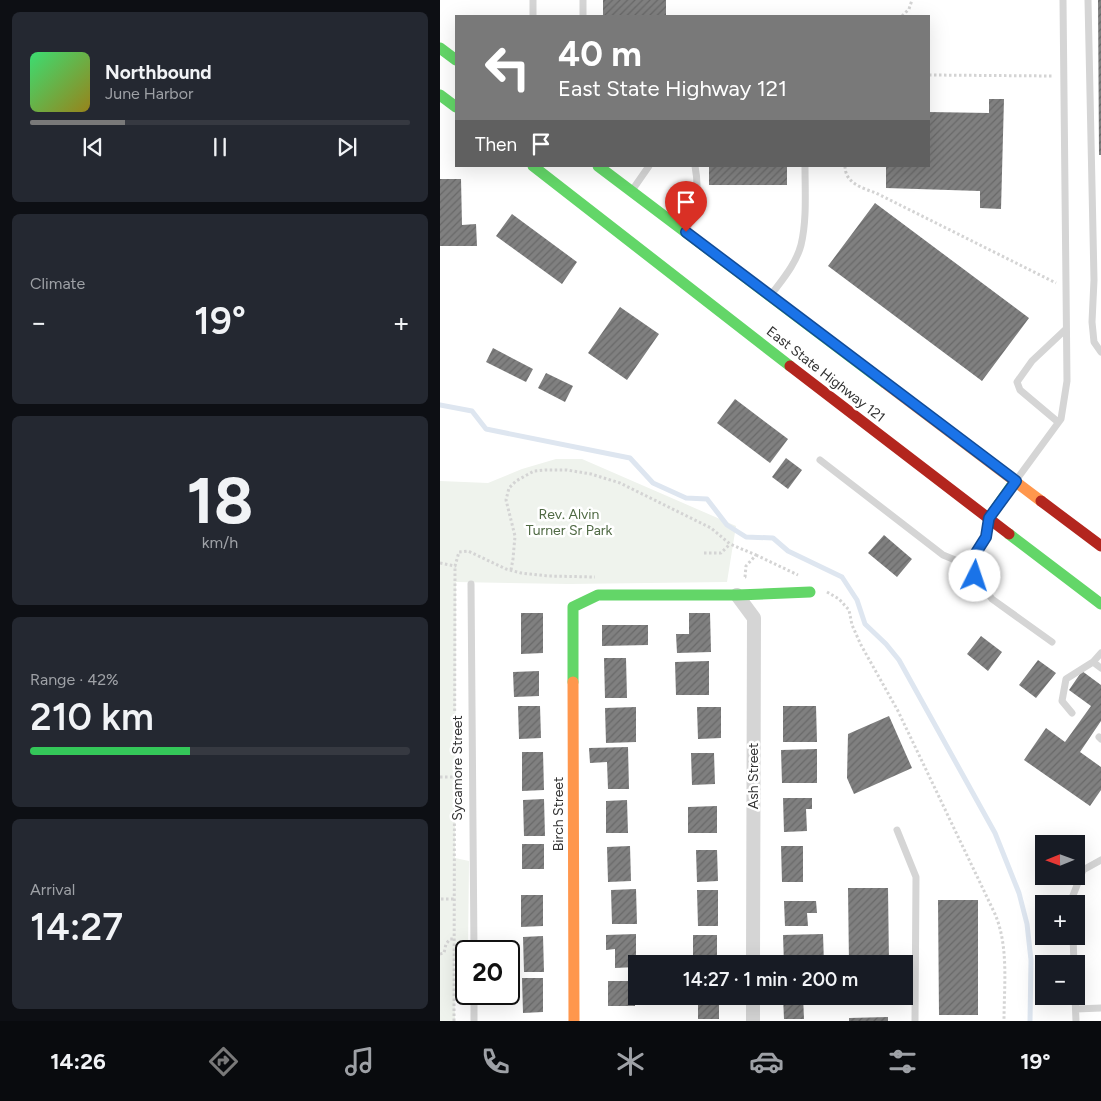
<!DOCTYPE html>
<html lang="en">
<head>
<meta charset="utf-8">
<style>
  :root { --surface:#171b24; --page:#242831; --text:#f1f3f6; --muted:#9ea1a6; --line:#363941; --accent:#797979 }
  body { margin:0; font-family:Figtree,sans-serif; background:var(--page); color:var(--text); height:100vh; display:flex; flex-direction:column; font-size:19px; white-space:nowrap }
  * { box-sizing:border-box; margin:0 }
  p { font-size:16px; color:var(--muted) }
  .icon { flex:none; width:28px; height:28px; fill:none; stroke:currentColor; stroke-width:2; stroke-linecap:round; stroke-linejoin:round }
  .map { position:relative; flex:1; overflow:hidden }
  .side { display:flex; flex-direction:column; gap:12px; padding:12px; background:#0d0f14; width:440px }
  .side>* { flex:none }
  .banner { position:absolute; left:15px; top:15px; width:475px; height:152px; border-radius:0px; box-shadow:0 5px 20px #0002; background:#797979; color:#fff; overflow:hidden }
  .needle { width:32px; rotate:269deg }
  .fabs { position:absolute; left:595px; top:835px; display:grid; gap:10px }
  .fabs a { display:grid; place-items:center; width:50px; height:50px; border-radius:0px; background:var(--surface); box-shadow:0 5px 20px #0002; font-size:25px }
  .speed { position:absolute; left:15px; top:940px; display:flex; gap:10px; font-size:25px; font-weight:700; text-align:center }
  .speed>* { display:grid; place-content:center; width:65px; height:65px; border-radius:50%; background:var(--surface); box-shadow:0 5px 20px #0002; line-height:1 }
  .speed .limit { border:2px solid #111; border-radius:8px; background:#fff; color:#111 }
  .pin { position:absolute; display:grid; place-items:center; width:42px; height:42px; color:#fff; margin:-51px -21px; border-radius:50% 50% 50% 0; rotate:-45deg; box-shadow:0 0 5px #0007 }
  .pin .icon { rotate:45deg }
  .me { position:absolute; width:55px; margin:-28px; rotate:4deg; stroke-linejoin:round; filter:drop-shadow(0 0 4px #0008) }
  .turn { display:flex; align-items:center; gap:18px; height:105px; padding:0 20px; font-size:22px }
  .turn .icon { width:65px; height:65px; stroke-width:2.5 }
  .turn b { display:block; font-size:35px; line-height:42px }
  .then { display:flex; align-items:center; height:48px; padding:0 20px; background:#0003; gap:10px; font-size:19px }
  .big { font-size:38px; font-weight:600; line-height:1.1 }
  .side .widget { flex:1; display:flex; flex-direction:column; justify-content:center; gap:8px; min-width:0; padding:0 18px; border-radius:8px; background:var(--page) }
  .side .dial { align-items:center; gap:0 }
  .dial b { font-size:65px; line-height:1 }
  .song { display:flex; align-items:center; gap:15px }
  .cover { width:60px; height:60px; border-radius:8px; background:linear-gradient(135deg,hsl(140 70% 55%),hsl(50 70% 35%)) }
  .played { height:5px; border-radius:2px; background:linear-gradient(90deg,var(--accent) 25%,var(--line) 25%) }
  .keys { display:flex; justify-content:space-around; direction:ltr }
  .heat { display:flex; justify-content:space-between; align-items:center; font-size:28px; direction:ltr }
  .charge { height:8px; border-radius:4px; background:linear-gradient(90deg,#34c759 42%,var(--line) 0) }
  .trip { position:absolute; left:188px; top:955px; width:285px; height:50px; border-radius:0px; background:var(--surface); box-shadow:0 5px 20px #0002; font-weight:600; line-height:50px; text-align:center }
  .dock { display:flex; height:80px; justify-content:space-around; align-items:center; background:#090b0e; color:var(--muted) }
  .dock .icon { width:35px; height:35px }
  .dock .active { color:var(--accent) }
  .dock b { font-size:22px; color:var(--text) }
  main { display:flex; flex:1; min-height:0 }
  .map>svg:first-child { display:block }
</style>
</head>
<body>
<main>
<section class="side">
<div class="widget">
<div class="song"><i class="cover"></i><div><b>Northbound</b><p>June Harbor</p></div></div>
<div class="played"></div>
<div class="keys"><svg class="icon" aria-label="previous" viewBox="0 0 24 24"><path d="M18 5L8 12l10 7zM5 5v14"/></svg><svg class="icon" aria-label="pause" viewBox="0 0 24 24"><path d="M8 5v14M16 5v14"/></svg><svg class="icon" aria-label="next" viewBox="0 0 24 24"><path d="M6 5l10 7-10 7zM19 5v14"/></svg></div>
</div>
<div class="widget"><p>Climate</p>
<div class="heat"><a>−</a><b class="big">19°</b><a>+</a></div>
</div>
<div class="widget dial"><b>18</b><p>km/h</p></div>
<div class="widget"><p>Range · 42%</p><b class="big">210 km</b><div class="charge"></div></div>
<div class="widget"><p>Arrival</p><b class="big">14:27</b></div>
</section>
<div class="map">
<svg width="661" height="1021" viewBox="0 0 661 1021">
  <defs>
    <pattern id="building-hatch" width="6" height="6" patternUnits="userSpaceOnUse" patternTransform="scale(1.25)"><rect width="6" height="6" fill="#808080"/><path d="M-1 1l2-2M0 6l6-6M5 7l2-2" fill="none" stroke="#696969"/></pattern>
  </defs>
  <rect width="100%" height="100%" fill="#fff"/>
  <path fill="#eff3ed" d="M116,459h26l154,67 -9,56 -158,2 -113,-2 -1,276 14,3 -1,90h-2v9h-12l1,61h-15v-540l48,2 34,-14z"/>
  <g fill="none" stroke-linecap="round" stroke-linejoin="round">
    <path stroke="#dee6f0" stroke-width="5" d="M0,405l32,6 14,18 144,29 23,25 33,15 21,1 20,26 19,12 27,1 15,13 54,26 15,23 8,24 21,20 13,16 96,173 24,60 8,31 4,36 -1,61"/>
  </g>
  <path fill="url(#building-hatch)" d="M163,0h63v16h-63z
    M658,0h3v155h-2z
    M549,99h15l-3,110 -21,-1v-17l-94,-3v-22h43v-54l60,1z
    M269,166h78v19h-78z
    M0,179h21l1,46 14,-1 1,22h-37z
    M435,203l154,115 -47,63 -154,-115z
    M72,214l65,48 -15,22 -66,-48z
    M180,307l39,27 -32,46 -39,-27z
    M53,348l40,21 -7,13 -40,-20z
    M106,373l27,13 -8,16 -27,-14z
    M295,399l53,40 -18,24 -53,-40z
    M346,458l16,12 -14,19 -16,-12z
    M444,535l28,24 -15,18 -29,-24z
    M81,613h22v40l-22,1z
    M249,613h21l1,39 -34,1 -1,-19h13z
    M162,625h46v20l-46,1z
    M541,636l21,16 -14,19 -21,-17z
    M164,658h22l1,40h-22z
    M598,660l18,13 -20,25 -17,-13z
    M269,661v34h-33l-1,-33z
    M99,671v25l-25,1 -1,-25z
    M642,671l19,14v36l-21,31 21,15v23l-11,16 -66,-46 22,-32 19,14 26,-36 -22,-16z
    M78,706h22l1,32 -22,1z
    M343,706h33l1,36h-34z
    M196,707v35l-30,1 -1,-35z
    M257,707h24v31l-23,1z
    M449,716l23,52 -58,26 -7,-16 1,-44z
    M188,747l1,42h-21l-1,-27 -17,1 -1,-15z
    M377,749v34h-35l-1,-33z
    M82,752h21l1,38 -22,1z
    M251,753h23l1,31 -23,1z
    M343,798h29v11h-6l1,22 -23,1z
    M104,799l1,37h-21l-1,-36z
    M187,800l1,33h-22v-32z
    M277,806v27h-29v-26z
    M82,844h22v25h-22z
    M190,846l1,35 -23,1 -1,-35z
    M341,846h22v36h-21z
    M256,850h21l1,31 -21,1z
    M408,888h40l1,76h-40z
    M196,889l1,35h-25l-1,-34z
    M257,890h21v36h-20z
    M81,895h22v31l-22,1z
    M498,900h40v115h-39z
    M344,901h32l1,12h-10l1,13h-23z
    M196,934v33l-21,1v-19l-9,1v-15z
    M383,934l1,30h-40l-1,-29z
    M253,935h24v29h-24z
    M103,936l1,36h-20l-1,-35z
    M82,978h21v34l-20,1z
    M168,981h26l1,25h-27z
    M258,996h21v23h-21z
    M343,996h20l1,23h-20z
    M410,996h39v8l-39,1z
    M448,1017v4h-39v-3z"/>
  <g fill="none" stroke-linecap="round" stroke-linejoin="round">
    <path stroke="#d4d4d4" stroke-width="3" stroke-dasharray="2.5 2.5" stroke-linecap="butt" d="M462,16l7,-7 3,-9
      M489,75l124,1
      M405,166c0,17 17,22 31,27l180,90
      M264,553h17l9,-9
      M316,555l42,20
      M0,563l15,3 4,-14 9,-1 38,18 15,4 27,3 47,1
      M71,570l2,-11 2,-23 -9,-36 3,-12 7,-7 18,-10 11,-1h22l24,4 29,9 91,45 19,16 26,11 -10,11 -1,11h-1
      M387,592l12,7 10,11 3,15 9,20 37,66 97,203c14,33 9,72 9,107
      M0,777h14
      M1,899h13
      M0,954l4,-1 2,-9 4,-5h4
      M14,1021l1,-455"/>
    <path stroke="#d5d5d5" stroke-width="7" d="M93,0v16
      M143,0v16
      M648,0l6,280 -2,42 2,20 7,10
      M193,189l16,-23
      M247,229c9,-25 13,-36 8,-63
      M331,295c11,-15 25,-31 30,-50 6,-25 4,-53 4,-79
      M618,422l-38,-32 -3,-8 15,-21 34,-32
      M380,460l123,95 17,7c20,-8 24,-18 28,-38
      M577,479l44,-60 6,-38 -4,-381
      M534,556l1,20 17,23 60,43
      M31,584l3,367
      M653,662l8,6
      M632,713l-10,-12 4,-22 27,-17 8,-9
      M659,737l2,2
      M457,830l19,47 -1,144
      M632,904v-6l11,-28 18,-10
      M633,936l1,28
      M34,994v27
      M635,996l1,25
      M636,1009l25,-1"/>
    <path stroke="#d5d5d5" stroke-width="14" d="M297,595l17,23 -1,346
      M313,1021v-25"/>
    <path stroke="#63d668" stroke-width="11" d="M0,48l16,12
      M0,95l16,12
      M93,166l257,200
      M158,166l287,217
      M549,518l26,-37
      M569,534l92,70
      M133,682v-75l25,-12h139l73,-3"/>
    <path stroke="#ff974d" stroke-width="11" d="M445,383l156,118
      M133,682l1,339"/>
    <path stroke="#b3261e" stroke-width="11" d="M350,366l219,168
      M601,501l60,45"/>
  </g>
  <g fill="none" stroke-linecap="round" stroke-linejoin="round">
    <defs>
      <path id="route" d="M246,232l330,249 -27,37 -3,19 -12,19 1,20"/>
    </defs>
    <use href="#route" stroke="#114b97" stroke-width="12"/>
    <use href="#route" stroke="#1a73e8" stroke-width="9"/>
  </g>
  <g text-anchor="middle" stroke-width="5" stroke-linejoin="round" paint-order="stroke">
    <g font-size="14" fill="#313131" stroke="#fff">
      <text transform="translate(386 374) rotate(38)" y="5">East State Highway 121</text>
      <text transform="translate(17 768) rotate(-90)" y="5">Sycamore Street</text>
      <text transform="translate(313 776) rotate(-90)" y="5">Ash Street</text>
      <text transform="translate(118 814) rotate(-90)" y="5">Birch Street</text>
    </g>
    <g font-size="14" fill="#4f6943" stroke="#fff">
      <text x="129" y="519">Rev. Alvin<tspan x="129" dy="16">Turner Sr Park</tspan></text>
    </g>
  </g>
</svg>
<div class="fabs">
<a><svg class="needle" viewBox="-14 -14 28 28"><path d="M0-13l5 13h-10z" fill="#e53935"/><path d="M0 13l5-13h-10z" fill="#9ea1a6"/></svg></a>
<a>+</a>
<a>−</a>
</div>
<div class="speed"><div class="limit">20</div></div>
<div class="pin" style="left:246px;top:232px;background:#d93025"><svg class="icon" aria-label="arrive" viewBox="0 0 24 24"><path d="M6 21V4h12l-3 4 3 4H6"/></svg></div>
<svg class="me" style="left:535px;top:576px" viewBox="-20 -20 40 40"><circle r="19" fill="#fff"/><path d="M0-13L10 11 0 6-10 11z" fill="#1a73e8"/></svg>
<div class="trip">14:27 · 1 min · 200 m</div>
<div class="banner">
<div class="turn"><svg class="icon" aria-label="left" viewBox="0 0 24 24"><path d="M17 20v-9H6M10 6l-5 5 5 5"/></svg><div><b>40 m</b>East State Highway 121</div></div>
<div class="then">Then<svg class="icon" aria-label="arrive" viewBox="0 0 24 24"><path d="M6 21V4h12l-3 4 3 4H6"/></svg></div>
</div>
</div>
</main>
<nav class="dock">
<b>14:26</b>
<svg class="icon active" aria-label="directions" viewBox="0 0 24 24"><path d="M12 3l9 9-9 9-9-9zM9 14v-3h6M13 9l2 2-2 2"/></svg>
<svg class="icon" aria-label="music" viewBox="0 0 24 24"><path d="M9 18V5l10-2v13"/><circle cx="6" cy="18" r="3"/><circle cx="16" cy="16" r="3"/></svg>
<svg class="icon" aria-label="phone" viewBox="0 0 24 24"><path d="M5 4h4l2 5-3 2q2 4 5 5l2-3 5 2v4C11 20 4 13 5 4z"/></svg>
<svg class="icon" aria-label="climate" viewBox="0 0 24 24"><path d="M12 3v18M4 7l16 10M4 17L20 7"/></svg>
<svg class="icon" aria-label="car" viewBox="0 0 24 24"><path d="M5 17H2v-5l4-1 3-4h7l3 4 3 1v5h-3M9 17h6M6 11h13"/><circle cx="7" cy="17" r="2"/><circle cx="17" cy="17" r="2"/></svg>
<svg class="icon" aria-label="filters" viewBox="0 0 24 24"><path d="M4 7h16M4 17h16"/><circle cx="9" cy="7" r="2"/><circle cx="15" cy="17" r="2"/></svg>
<b>19°</b>
</nav>
</body>
</html>
